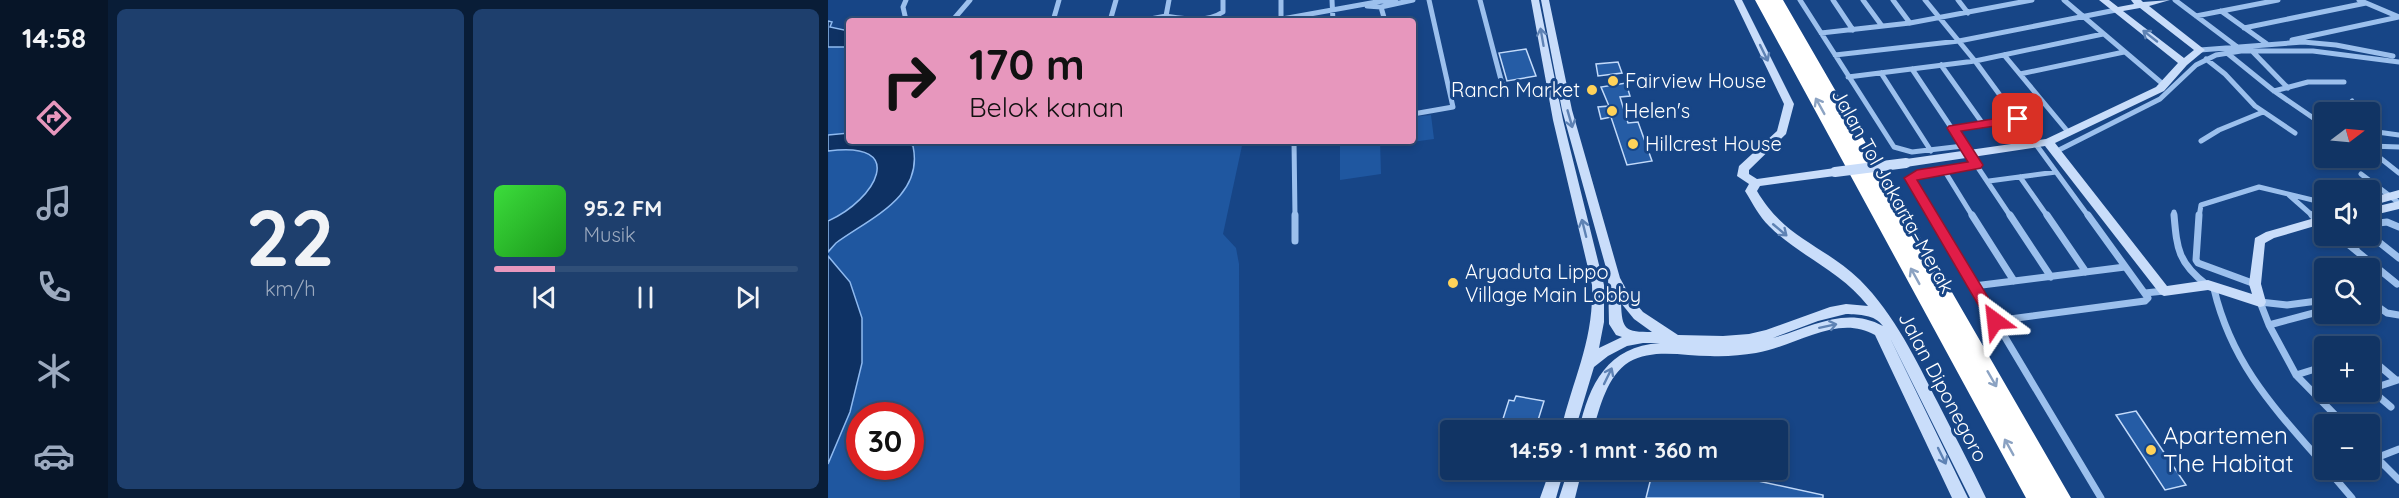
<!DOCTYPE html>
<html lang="id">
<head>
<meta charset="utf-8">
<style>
  :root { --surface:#113464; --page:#1e3f6d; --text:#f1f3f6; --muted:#9caabf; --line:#304f78; --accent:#e797bd }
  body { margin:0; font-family:Quicksand,sans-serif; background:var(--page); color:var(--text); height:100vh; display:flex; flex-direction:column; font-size:22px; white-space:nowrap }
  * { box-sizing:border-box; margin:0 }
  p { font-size:20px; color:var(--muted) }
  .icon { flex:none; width:33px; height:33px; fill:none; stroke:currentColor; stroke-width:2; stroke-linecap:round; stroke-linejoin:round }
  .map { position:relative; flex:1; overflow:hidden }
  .sheet { display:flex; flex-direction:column; gap:9px; padding:9px; background:#091d37; width:720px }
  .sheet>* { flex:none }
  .banner { position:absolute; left:18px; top:18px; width:570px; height:126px; border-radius:6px; box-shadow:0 3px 9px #0003,0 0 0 2px var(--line); background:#e797bd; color:#111; overflow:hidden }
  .needle { width:39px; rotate:74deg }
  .tools { position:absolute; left:1486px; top:102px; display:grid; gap:12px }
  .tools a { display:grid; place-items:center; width:66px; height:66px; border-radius:6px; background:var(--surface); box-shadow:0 3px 9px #0003,0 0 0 2px var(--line); font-size:30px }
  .speed { position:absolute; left:18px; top:402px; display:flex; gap:12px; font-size:30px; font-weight:700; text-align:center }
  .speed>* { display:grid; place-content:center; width:78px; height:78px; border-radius:50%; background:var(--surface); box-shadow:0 3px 9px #0003,0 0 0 2px var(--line); line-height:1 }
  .speed .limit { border:9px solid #d22; background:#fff; color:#111 }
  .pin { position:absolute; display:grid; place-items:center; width:51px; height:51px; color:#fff; margin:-26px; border-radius:12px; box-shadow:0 3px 9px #0006 }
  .me { position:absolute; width:66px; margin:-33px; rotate:330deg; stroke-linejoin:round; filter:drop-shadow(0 0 4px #0008) }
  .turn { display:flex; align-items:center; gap:21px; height:126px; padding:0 24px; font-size:27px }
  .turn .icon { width:78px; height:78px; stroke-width:2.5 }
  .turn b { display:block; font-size:42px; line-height:51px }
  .sheet .widget { flex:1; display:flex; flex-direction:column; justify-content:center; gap:9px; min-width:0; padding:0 21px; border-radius:9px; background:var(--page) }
  .sheet .dial { align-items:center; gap:0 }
  .dial b { font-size:78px; line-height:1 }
  .song { display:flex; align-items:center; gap:18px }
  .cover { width:72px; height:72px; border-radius:9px; background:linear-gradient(135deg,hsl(120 70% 55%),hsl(120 70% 35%)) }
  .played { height:6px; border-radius:3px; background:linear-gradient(90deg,var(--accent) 20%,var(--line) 20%) }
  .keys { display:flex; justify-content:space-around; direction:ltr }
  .sheet .tiles { flex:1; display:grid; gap:9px; grid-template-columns:repeat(2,1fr) }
  .trip { position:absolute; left:612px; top:420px; width:348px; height:60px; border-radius:6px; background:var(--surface); box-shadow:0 3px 9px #0003,0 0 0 2px var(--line); font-weight:700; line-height:60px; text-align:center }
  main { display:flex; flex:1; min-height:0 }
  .menu { display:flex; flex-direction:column; width:108px; justify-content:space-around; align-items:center; background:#071528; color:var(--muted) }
  .menu .icon { width:42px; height:42px }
  .menu .on { color:var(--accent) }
  .menu b { font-size:27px; color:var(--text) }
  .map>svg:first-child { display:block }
</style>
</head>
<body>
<main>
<nav class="menu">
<b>14:58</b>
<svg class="icon on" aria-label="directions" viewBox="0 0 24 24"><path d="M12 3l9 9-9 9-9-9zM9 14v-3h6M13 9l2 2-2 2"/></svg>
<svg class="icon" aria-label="music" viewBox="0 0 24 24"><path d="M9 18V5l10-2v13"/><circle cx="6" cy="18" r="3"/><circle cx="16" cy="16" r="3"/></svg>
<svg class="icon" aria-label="phone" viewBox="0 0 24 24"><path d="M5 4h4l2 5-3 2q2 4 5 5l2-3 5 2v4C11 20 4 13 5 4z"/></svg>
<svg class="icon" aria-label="climate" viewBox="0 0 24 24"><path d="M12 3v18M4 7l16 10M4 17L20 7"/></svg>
<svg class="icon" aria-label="car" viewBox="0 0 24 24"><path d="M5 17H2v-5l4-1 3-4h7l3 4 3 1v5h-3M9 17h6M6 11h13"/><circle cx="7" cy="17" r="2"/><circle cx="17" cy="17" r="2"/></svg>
</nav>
<section class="sheet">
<div class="tiles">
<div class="widget dial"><b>22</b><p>km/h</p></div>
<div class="widget">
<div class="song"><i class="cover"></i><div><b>95.2 FM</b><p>Musik</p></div></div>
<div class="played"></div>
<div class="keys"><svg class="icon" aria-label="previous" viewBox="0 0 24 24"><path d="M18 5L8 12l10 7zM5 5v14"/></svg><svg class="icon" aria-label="pause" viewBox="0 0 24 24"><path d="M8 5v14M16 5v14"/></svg><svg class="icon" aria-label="next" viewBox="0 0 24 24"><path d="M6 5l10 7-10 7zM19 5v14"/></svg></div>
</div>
</div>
</section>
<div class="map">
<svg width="1571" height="498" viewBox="0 0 1571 498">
  <rect width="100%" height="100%" fill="#174586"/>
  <path fill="#1f57a0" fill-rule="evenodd" d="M0,26l21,7v108h394l-20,93 13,14 3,16 1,234h-412zM32,416h50v50h-50z
    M603,115l3,24 -37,5v-3h16v-24z
    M512,141h40l1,33 -41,6z"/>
  <path fill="#0e3163" stroke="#8fbaf0" stroke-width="1.5" d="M0,21l4,1 -2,5 19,4v16h-21z
    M21,133v8h56l8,5c11,51 -43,72 -77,97l-8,9v-31c48,-21 81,-81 0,-70v-16z
    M0,256l22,26 12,36v45l-12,49 -22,52z"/>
  <path fill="#255ca5" stroke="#c2dafa" stroke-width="1.5" d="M698,49l10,27 -29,5 -8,-28z
    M790,62l4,11 -24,3 -2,-12z
    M798,83l4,13 -10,1 8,26 10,-1 14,39 -25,4 -16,-48 -10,2 -3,-12 11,-1 -8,-19z
    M688,396l28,5 -9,29 -24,-4v-3l-9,-1 7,-22 5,1z
    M1308,411l50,74 -21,5 -49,-75z
    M825,470h54l116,25v3h-177z"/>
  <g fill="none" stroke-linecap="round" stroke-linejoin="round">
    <path stroke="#9cc0ed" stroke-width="5" d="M78,0l-3,7 3,13
      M453,0v19
      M504,0l1,21
      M652,0l25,95
      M972,0l94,147 18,5 51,-6
      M1005,0l20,30
      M1035,0l19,26
      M1065,0l17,23
      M1097,0l50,61 114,156
      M1130,0l10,13
      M1236,0l100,85
      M1347,0l61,46
      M1531,0l40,17
      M539,6l14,1 32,-7
      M553,7l4,14
      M1393,11l46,33
      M338,16c19,3 40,7 57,-4v-12
      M1368,16l82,-16
      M124,21l18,-21
      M225,21l6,-21
      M282,21l6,-21
      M312,21l26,-5 3,-16
      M443,21l111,-20 14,1
      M1416,28l122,-25
      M993,33l89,-10 122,-23
      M1464,40l107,-23
      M1372,50l103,-8 33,3 57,11
      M1424,51l36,37
      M1399,53l47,38 51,35
      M1007,55l124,-14 157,-31
      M1176,55l65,78
      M1378,59l19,15 30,32 40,27
      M1113,65l42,59
      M1084,69l99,148
      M1053,73l50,78
      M1192,74l104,-22
      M1020,77l127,-16 128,-27
      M1446,91l34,-9h36
      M1524,101l7,11
      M585,114l40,-7 -24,-107
      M1125,128l65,-9
      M1542,131l29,4
      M466,141l1,76
      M1373,141l18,-11 44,-18
      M1542,146l29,1
      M1542,150l29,23
      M1229,151l103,-52 36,-34 20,-10 25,-4h72l86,11
      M1116,170l29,47
      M1533,174l38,29
      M1192,177l28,40
      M1161,181l67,-9
      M1461,195l25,22
      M1346,212v5
      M1105,217l-23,-38 7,-5 60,-9
      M1371,217l2,-12 58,-18 66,16"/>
    <path stroke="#9cc0ed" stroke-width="7" d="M467,215v26
      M1104,215l169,283
      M1144,215l42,66
      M1182,215l41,62
      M1219,215l39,57
      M1346,215c3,34 4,48 33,70
      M1371,215l-3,45 2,3 57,21
      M1484,215l13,11
      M1542,224l17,-2 12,5
      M1542,235l29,23
      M1510,236l59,48
      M1527,236l1,12
      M1146,286l151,-19
      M1386,289c18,76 61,120 111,177
      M1317,293l19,-2
      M1497,300l-38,5 -27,-3 9,23 27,50 48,49
      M1542,301l17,12 12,2
      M1167,321l150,-20 3,-3 -60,-83
      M1441,325l56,-15
      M1542,358l26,22
      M1468,375l29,-9
      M1542,389l21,18
      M1543,389l27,-9
      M1542,451l29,29
      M1548,458l23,-9
      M1500,470l24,28"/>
    <path fill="#c9ddfa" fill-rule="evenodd" d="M703,0h8l24,120 41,165v37l-5,26 23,-11 -6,-2 -7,-11 -1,-49 -46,-165 -21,-110h8l23,110 48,168 11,20 12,14 35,23 45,1 26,-2 17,-4 64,-23 16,-3 22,2c-28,-36 -68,-49 -99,-80 -10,-10 -16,-22 -24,-35l4,-7 -12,-8 2,-10 38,-35 7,-27 -50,-104h8l52,104 -8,30 -37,36v4l8,5 78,-11 6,4 -6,4 -75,10 -3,5c28,48 67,54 103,89 35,35 56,80 78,123 16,32 33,63 48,95h-16l-80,-160 78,160h-16l-77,-163c-38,-22 -80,12 -119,18 -15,2 -30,4 -46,3 -26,0 -57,-8 -81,6 -22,14 -29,45 -36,68h-14c10,-46 29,-84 81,-87h-17l-16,3 -19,10 -14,11 -19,63h-14c12,-52 33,-89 31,-145l-39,-165zM793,303l13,16 18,13c-27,0 -30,-2 -31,-29zM1018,314c14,1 28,0 37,12 -38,-21 -73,2 -110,12l45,-17z
      M1271,0h10l9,7 16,-3 -3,-4h10l2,2 27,-2 -21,6 56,44 -18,15 -23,26 -109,52 112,143 41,-6 44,14 -3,-10 6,-46 11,-6 59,-17v8l-51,15 -9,5 -4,41 5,18 -2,4 -4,1 -52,-17 -44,6 -4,-2 -115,-148 -139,21 -5,-4 5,-4 140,-20 110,-52 22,-24zM1312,8l54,42 -10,8 -61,-47z
      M1571,190v8l-29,8v-8z
      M1571,201v8l-29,7v-8z
      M722,470h14l-8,28h-16z
      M740,470h14l-7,28h-16z"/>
    <path fill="#fff" fill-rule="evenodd" d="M927,0h14l61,109 -61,-109h14l288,498h-45z"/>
    <path stroke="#c9ddfa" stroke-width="10" d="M1007,172l71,-9"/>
  </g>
  <defs><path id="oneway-shaft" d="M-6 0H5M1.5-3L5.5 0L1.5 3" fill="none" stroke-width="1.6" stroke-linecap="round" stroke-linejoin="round" transform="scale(1.5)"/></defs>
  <g stroke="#5e82b4">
    <use href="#oneway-shaft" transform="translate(1322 36) rotate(-142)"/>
    <use href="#oneway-shaft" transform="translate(714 37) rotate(-100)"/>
    <use href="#oneway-shaft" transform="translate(936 53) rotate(64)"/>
    <use href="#oneway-shaft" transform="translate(742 119) rotate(74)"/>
    <use href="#oneway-shaft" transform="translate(756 228) rotate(-104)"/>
    <use href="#oneway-shaft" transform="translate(952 230) rotate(40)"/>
    <use href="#oneway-shaft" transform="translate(1000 326) rotate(-12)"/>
    <use href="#oneway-shaft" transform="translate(780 376) rotate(-64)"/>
    <use href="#oneway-shaft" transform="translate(1114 456) rotate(64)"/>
  </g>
  <g stroke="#8ba2c2">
    <use href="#oneway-shaft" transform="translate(992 106) rotate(-119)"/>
    <use href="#oneway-shaft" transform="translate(1087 276) rotate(-119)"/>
    <use href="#oneway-shaft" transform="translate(1164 379) rotate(60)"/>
    <use href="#oneway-shaft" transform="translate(1181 447) rotate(-119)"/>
  </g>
  <path fill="#e11d48" stroke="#92132f" stroke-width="1.5" d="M1190,115l4,1v6l-61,9 22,34 -2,3 -64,12 83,137 2,4 -2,4h-10l-86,-147 13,-8 51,-8 -21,-34 2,-2z"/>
  <g fill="#ffd259" stroke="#174586" stroke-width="2">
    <circle cx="785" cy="81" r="6"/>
    <circle cx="764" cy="90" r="6"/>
    <circle cx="784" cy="111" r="6"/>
    <circle cx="805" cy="144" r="6"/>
    <circle cx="625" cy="283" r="6"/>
    <circle cx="1323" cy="450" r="6"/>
  </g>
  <g text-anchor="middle" stroke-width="6" stroke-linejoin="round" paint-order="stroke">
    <g font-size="20" fill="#fff" stroke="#174586" text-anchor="start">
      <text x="797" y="88">Fairview House</text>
      <text x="752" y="97" text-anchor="end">Ranch Market</text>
      <text x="796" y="118">Helen's</text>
      <text x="817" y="151">Hillcrest House</text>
      <text x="637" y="279">Aryaduta Lippo<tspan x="637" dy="23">Village Main Lobby</tspan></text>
    </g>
    <g font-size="20" fill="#fff" stroke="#174586">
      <text transform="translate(1065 191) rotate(61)" y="7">Jalan Tol Jakarta–Merak</text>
      <text transform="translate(1115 387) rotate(62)" y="7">Jalan Diponegoro</text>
    </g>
    <g font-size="24" fill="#fff" stroke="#174586" text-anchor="start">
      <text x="1335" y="444">Apartemen<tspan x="1335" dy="28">The Habitat</tspan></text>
    </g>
  </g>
</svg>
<div class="tools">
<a><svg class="needle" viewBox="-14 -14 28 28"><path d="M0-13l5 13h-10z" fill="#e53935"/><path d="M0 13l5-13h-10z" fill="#9caabf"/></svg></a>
<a><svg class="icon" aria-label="sound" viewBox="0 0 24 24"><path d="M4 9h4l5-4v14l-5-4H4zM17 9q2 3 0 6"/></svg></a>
<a><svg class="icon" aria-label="search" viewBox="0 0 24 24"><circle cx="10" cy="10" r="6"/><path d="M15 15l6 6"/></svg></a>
<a>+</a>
<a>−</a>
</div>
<div class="speed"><div class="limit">30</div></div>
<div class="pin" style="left:1190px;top:119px;background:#d93025"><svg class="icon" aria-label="arrive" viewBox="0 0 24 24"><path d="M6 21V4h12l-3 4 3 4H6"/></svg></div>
<svg class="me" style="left:1167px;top:321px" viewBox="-20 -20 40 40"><path d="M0-17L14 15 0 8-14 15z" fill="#e11d48" stroke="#fff" stroke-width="4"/></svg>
<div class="trip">14:59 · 1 mnt · 360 m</div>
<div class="banner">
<div class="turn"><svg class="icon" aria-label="right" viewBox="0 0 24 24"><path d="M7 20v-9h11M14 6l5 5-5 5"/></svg><div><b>170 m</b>Belok kanan</div></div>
</div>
</div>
</main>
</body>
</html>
